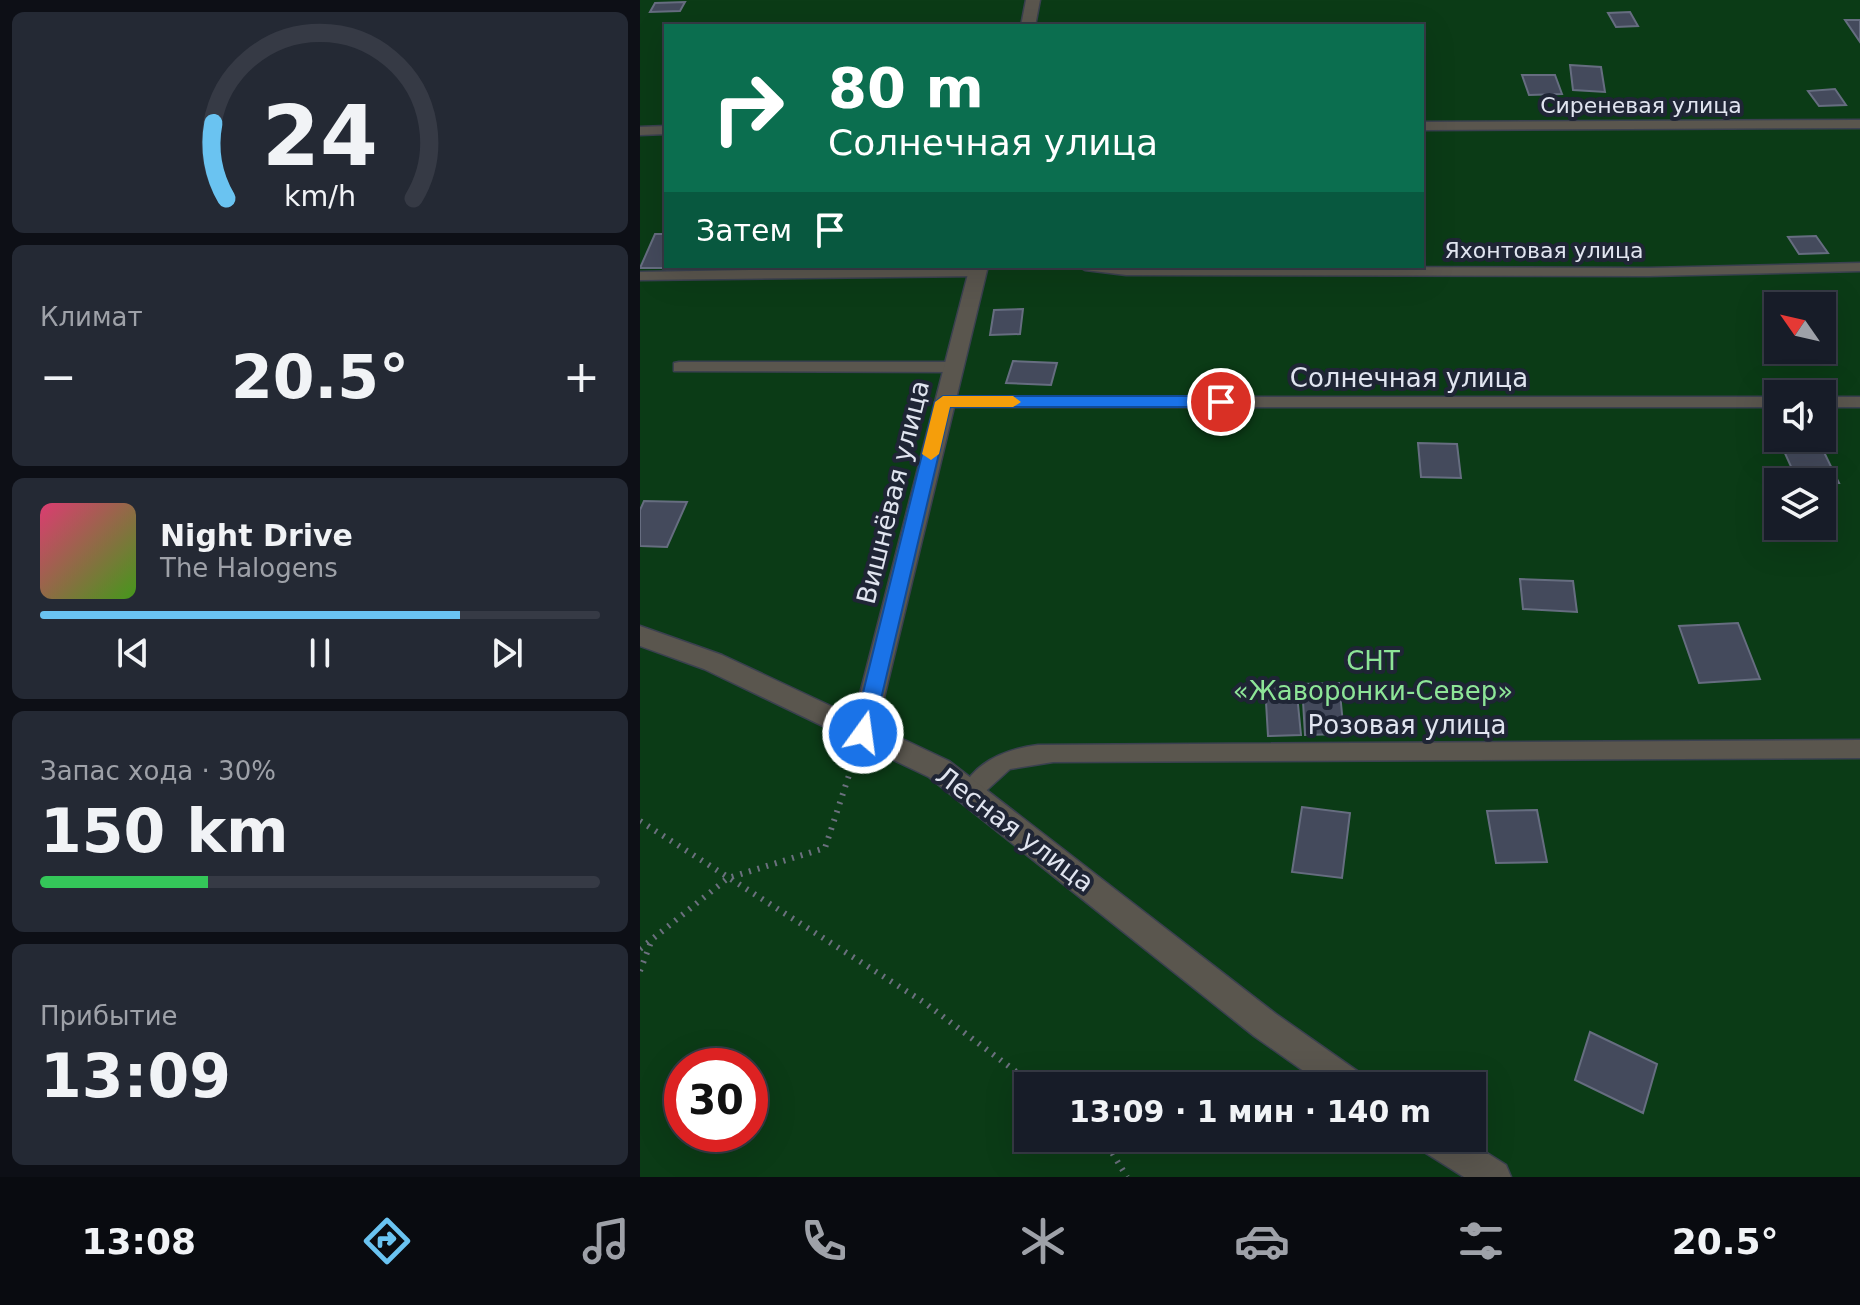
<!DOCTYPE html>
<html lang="ru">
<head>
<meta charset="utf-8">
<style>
  :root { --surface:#171c28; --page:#242934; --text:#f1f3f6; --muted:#9ea1a8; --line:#363a45; --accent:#6ac3f1 }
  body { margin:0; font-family:"DejaVu Sans",sans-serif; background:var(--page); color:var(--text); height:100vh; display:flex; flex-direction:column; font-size:30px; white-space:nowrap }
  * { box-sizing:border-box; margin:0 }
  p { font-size:26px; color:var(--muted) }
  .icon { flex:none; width:44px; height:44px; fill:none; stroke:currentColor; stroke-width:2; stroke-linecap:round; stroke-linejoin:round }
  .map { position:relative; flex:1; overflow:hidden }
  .panel { display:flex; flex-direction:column; gap:12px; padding:12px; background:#0d0f16; width:640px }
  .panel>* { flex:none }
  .banner { position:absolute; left:24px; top:24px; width:760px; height:244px; border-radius:0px; box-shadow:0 8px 32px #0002,0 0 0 2px var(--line); background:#0b6e4f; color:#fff; overflow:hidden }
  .needle { width:52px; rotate:304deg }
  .buttons { position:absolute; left:1124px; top:292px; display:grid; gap:16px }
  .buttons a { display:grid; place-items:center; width:72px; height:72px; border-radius:0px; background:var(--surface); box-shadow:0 8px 32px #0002,0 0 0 2px var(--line); font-size:40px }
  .speed { position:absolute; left:24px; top:1048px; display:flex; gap:16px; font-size:40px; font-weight:700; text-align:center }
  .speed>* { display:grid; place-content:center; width:104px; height:104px; border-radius:50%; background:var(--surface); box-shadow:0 8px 32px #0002,0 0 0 2px var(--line); line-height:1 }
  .speed .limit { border:12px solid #d22; background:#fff; color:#111 }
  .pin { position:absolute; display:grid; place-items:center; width:68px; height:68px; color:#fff; margin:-34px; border:4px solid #fff; border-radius:50%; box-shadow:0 2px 8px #0007 }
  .me { position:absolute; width:88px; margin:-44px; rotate:14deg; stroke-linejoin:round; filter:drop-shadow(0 0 6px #0008) }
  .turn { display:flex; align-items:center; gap:28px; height:168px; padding:0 32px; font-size:36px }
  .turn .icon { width:104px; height:104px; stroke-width:2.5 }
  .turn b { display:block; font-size:56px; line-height:68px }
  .then { display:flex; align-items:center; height:76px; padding:0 32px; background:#0003; gap:16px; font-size:30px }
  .big { font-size:60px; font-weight:600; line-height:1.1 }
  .panel .tile { flex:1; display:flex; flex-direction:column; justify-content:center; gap:12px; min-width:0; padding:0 28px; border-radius:12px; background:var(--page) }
  .panel .dial { align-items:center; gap:0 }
  .dial svg { height:208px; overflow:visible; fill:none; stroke:var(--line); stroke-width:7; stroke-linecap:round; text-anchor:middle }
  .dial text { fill:var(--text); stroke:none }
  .song { display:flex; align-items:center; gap:24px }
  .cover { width:96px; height:96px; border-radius:12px; background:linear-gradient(135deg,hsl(340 70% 55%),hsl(100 70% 35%)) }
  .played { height:8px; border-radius:4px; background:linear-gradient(90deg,var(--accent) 75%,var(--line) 75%) }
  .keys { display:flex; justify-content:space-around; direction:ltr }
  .heat { display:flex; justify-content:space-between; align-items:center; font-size:44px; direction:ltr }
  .charge { height:12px; border-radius:6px; background:linear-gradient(90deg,#34c759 30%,var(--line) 0) }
  .trip { position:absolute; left:374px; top:1072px; width:472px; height:80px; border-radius:0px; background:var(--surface); box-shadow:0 8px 32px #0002,0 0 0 2px var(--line); font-weight:600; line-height:80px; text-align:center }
  .tabs { display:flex; height:128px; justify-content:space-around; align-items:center; background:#090b10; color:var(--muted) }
  .tabs .icon { width:56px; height:56px }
  .tabs .selected { color:var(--accent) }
  .tabs b { font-size:36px; color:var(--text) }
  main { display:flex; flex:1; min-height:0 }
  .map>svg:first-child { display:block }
</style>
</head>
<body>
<main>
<section class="panel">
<div class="tile dial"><svg viewBox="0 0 100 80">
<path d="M14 69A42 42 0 1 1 86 69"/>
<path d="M14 69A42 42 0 0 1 9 40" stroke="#6ac3f1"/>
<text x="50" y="56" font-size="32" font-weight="700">24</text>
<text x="50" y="72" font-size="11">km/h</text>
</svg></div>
<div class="tile"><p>Климат</p>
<div class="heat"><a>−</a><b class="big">20.5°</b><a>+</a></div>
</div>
<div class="tile">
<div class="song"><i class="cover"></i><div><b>Night Drive</b><p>The Halogens</p></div></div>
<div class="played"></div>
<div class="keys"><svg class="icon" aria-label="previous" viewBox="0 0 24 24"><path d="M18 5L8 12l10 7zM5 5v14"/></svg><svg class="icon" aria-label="pause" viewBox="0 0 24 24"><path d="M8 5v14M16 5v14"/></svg><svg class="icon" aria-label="next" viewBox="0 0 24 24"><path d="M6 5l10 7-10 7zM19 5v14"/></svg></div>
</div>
<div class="tile"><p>Запас хода · 30%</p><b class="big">150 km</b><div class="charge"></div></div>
<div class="tile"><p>Прибытие</p><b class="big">13:09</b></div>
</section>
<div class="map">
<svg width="1220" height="1177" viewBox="0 0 1220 1177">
  <rect width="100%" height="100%" fill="#1f2535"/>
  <path fill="#0b3b16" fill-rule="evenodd" d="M0,0h1220v1177h-1220zM26,26h756v240h-756zM1138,306h44v44h-44zM1138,394h44v44h-44zM1138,482h44v44h-44zM42,1066h68v68h-68zM388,1086h444v52h-444z"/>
  <path fill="#444a5c" stroke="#666d80" stroke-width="2" d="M45,2l-5,9 -30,1 5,-9z
    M990,12l8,14 -22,1 -8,-14z
    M1205,20h15v22z
    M930,65l31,2 4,25 -32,-2z
    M882,75h33l7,19 -33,1z
    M1195,89l11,16 -27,1 -11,-15z
    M15,234h11v30l-2,4h-24z
    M1176,236l12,17 -29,1 -11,-17z
    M383,309l-3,25 -30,1 4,-25z
    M373,361l44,2 -6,22 -45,-2z
    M778,443l39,1 4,34 -40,-1z
    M1182,448l17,35 -41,-1 -15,-33z
    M4,501l43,1 -20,45 -27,-1v-36z
    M880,579l53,2 4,31 -54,-3z
    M1098,623l22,56 -61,4 -20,-57z
    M699,683l5,51 -39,1 -3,-51z
    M656,684l5,51 -33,1 -3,-51z
    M662,807l48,6 -8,65 -50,-6z
    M897,810l10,52 -51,1 -9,-52z
    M950,1032l67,32 -14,49 -68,-33z"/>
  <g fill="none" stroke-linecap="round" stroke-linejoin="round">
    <defs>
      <path id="service" d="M1220,120v8l-438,2v-8z
        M26,126v8l-26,1v-8z
        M1220,263v8l-211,5 -523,-1 -41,-5 -7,-4 571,2z
        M334,266h15l-7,9 -5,1 -337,4v-8z
        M39,362h274l8,5 -8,5 -279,-1v-8z
        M303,397h835v10h-835l-8,-5z
        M1182,397h38v10h-38z
        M1220,740v18l-807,4 -43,7 -33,30 -7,3 -7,-3 -3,-6c14,-31 46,-44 78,-48z"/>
      <path id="minor" d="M386,0h14l-5,26h-14z
        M330,266h18l-111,461 72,34 327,253 87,61 5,11h-43l-71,-50 -325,-259 -225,-108 -64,-23v-20l82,29 132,62z
        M777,1138h46l43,27 5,12h-47l-43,-27z"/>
    </defs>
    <use href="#service" stroke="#3a404f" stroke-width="3"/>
    <use href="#minor" stroke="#3a404f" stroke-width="3"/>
    <path stroke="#6b707e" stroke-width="6" stroke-dasharray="2 7" stroke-linecap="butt" d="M0,821l285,182 110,83
      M0,949l88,-71 97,-30 29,-88
      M0,971l11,-29
      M463,1138l24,39"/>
    <use href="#service" fill="#5a564e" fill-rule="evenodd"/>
    <use href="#minor" fill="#5a564e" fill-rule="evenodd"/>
  </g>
  <path fill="#1a73e8" stroke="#114b97" stroke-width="2" d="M303,396h278l8,6 -8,5h-271l-77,326 -3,6 -7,2 -7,-2 -3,-6 82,-331z"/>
  <path fill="#f59e0b" d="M303,396h70l8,6 -8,5h-63l-11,47 -8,6 -9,-6 13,-52z"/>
  <g text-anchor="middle" stroke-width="8" stroke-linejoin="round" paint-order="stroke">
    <g font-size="22" fill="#e0e4ef" stroke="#1f2535">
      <text x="1001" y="113">Сиреневая улица</text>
      <text x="904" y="258">Яхонтовая улица</text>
    </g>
    <g font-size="26" fill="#e0e4ef" stroke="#1f2535">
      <text x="769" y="387">Солнечная улица</text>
      <text transform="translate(253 492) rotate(-76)" y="9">Вишнёвая улица</text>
      <text x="767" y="734">Розовая улица</text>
      <text transform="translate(375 829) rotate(37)" y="9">Лесная улица</text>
    </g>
    <g font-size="26" fill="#8de597" stroke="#1f2535">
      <text x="733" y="670">СНТ<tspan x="733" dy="30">«Жаворонки-Север»</tspan></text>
    </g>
  </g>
</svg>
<div class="buttons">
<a><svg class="needle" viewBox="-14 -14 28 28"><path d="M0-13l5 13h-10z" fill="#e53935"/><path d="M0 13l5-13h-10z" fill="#9ea1a8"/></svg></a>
<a><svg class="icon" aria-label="sound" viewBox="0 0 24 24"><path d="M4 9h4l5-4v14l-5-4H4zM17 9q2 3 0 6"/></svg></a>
<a><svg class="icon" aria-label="layers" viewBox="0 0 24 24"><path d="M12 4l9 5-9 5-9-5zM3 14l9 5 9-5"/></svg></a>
</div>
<div class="speed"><div class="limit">30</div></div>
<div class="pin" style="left:581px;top:402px;background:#d93025"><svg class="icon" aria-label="arrive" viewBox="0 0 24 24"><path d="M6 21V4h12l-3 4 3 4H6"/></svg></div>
<svg class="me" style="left:223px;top:733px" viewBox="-20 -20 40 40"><circle r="17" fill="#1a73e8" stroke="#fff" stroke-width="3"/><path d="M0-11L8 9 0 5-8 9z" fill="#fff"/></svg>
<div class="trip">13:09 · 1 мин · 140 m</div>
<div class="banner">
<div class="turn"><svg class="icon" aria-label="right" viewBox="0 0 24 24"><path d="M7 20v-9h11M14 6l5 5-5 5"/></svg><div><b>80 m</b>Солнечная улица</div></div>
<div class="then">Затем<svg class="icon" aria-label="arrive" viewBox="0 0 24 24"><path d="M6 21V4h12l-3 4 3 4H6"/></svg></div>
</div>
</div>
</main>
<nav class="tabs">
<b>13:08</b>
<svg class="icon selected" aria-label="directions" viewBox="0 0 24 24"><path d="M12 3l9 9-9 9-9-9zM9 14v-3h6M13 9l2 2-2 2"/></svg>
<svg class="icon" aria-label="music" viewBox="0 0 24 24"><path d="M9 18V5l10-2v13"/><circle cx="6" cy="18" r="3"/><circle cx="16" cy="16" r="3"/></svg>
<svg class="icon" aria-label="phone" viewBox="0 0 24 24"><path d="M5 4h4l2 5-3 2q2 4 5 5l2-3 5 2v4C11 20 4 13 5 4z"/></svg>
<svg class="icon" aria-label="climate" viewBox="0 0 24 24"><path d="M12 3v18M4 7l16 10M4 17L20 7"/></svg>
<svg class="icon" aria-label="car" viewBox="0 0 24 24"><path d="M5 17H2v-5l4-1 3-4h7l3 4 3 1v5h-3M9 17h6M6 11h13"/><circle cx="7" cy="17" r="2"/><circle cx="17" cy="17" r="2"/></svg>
<svg class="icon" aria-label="filters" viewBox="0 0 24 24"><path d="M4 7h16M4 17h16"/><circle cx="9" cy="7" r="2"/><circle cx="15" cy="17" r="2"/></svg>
<b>20.5°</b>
</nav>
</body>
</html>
